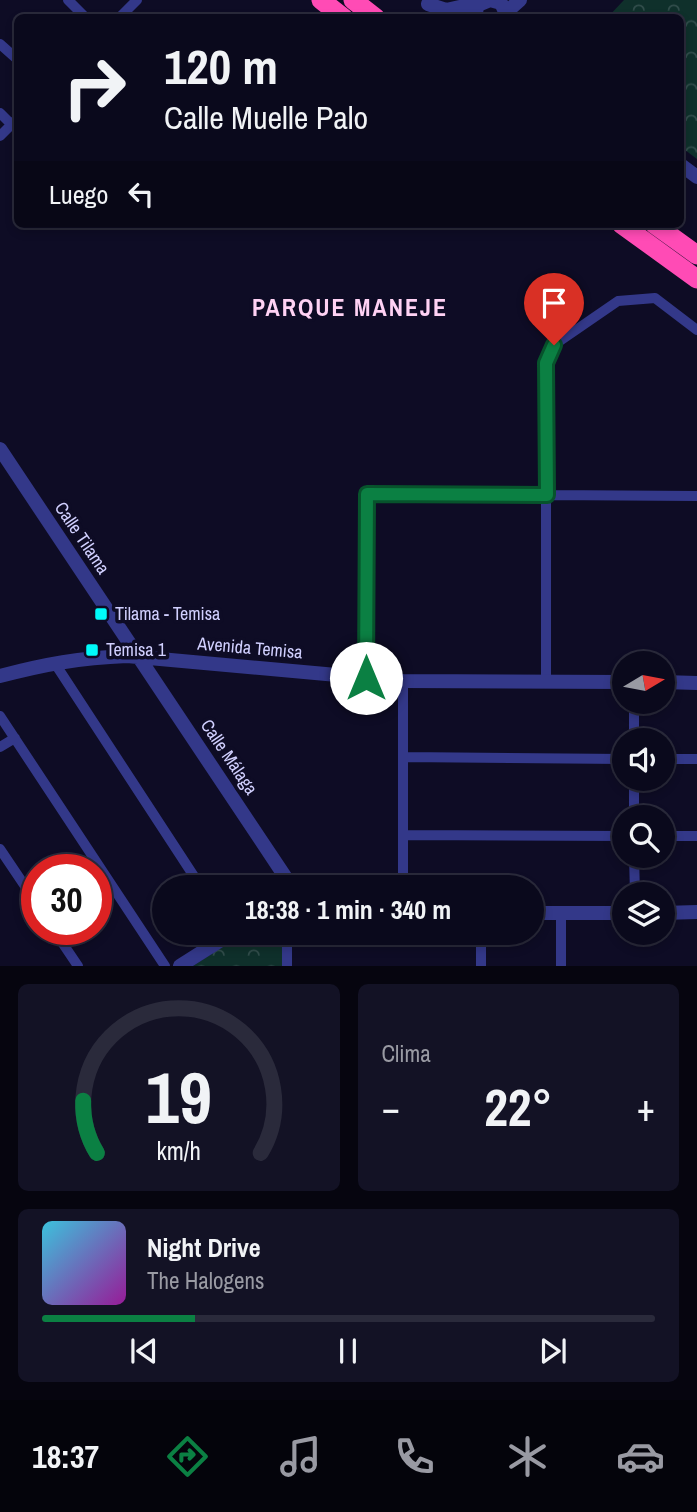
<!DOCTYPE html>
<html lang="es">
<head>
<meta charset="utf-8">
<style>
  :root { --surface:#0a091c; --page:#131225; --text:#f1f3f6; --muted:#999aa3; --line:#2a2a3b; --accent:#0b8043 }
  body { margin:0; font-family:"Archivo Narrow",sans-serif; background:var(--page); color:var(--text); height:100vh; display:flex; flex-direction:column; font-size:26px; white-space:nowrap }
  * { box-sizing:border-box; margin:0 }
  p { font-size:23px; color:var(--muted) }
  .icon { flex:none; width:38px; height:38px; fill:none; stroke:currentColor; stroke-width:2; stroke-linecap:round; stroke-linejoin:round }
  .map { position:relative; height:966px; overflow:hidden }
  .details { display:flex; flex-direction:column; gap:18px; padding:18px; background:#06050f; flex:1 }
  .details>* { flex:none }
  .top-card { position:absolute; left:14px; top:14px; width:670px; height:214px; border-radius:10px; box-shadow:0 4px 10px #0003,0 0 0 2px var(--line); background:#0a091c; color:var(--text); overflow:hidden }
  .needle { width:46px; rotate:80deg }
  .fabs { position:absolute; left:612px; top:651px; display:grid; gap:14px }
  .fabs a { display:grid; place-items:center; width:63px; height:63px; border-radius:50%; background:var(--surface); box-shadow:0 4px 10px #0003,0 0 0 2px var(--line); font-size:35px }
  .speed { position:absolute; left:21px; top:854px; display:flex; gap:14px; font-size:35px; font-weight:700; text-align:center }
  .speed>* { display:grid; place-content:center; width:91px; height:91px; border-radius:50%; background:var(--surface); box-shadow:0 4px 10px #0003,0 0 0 2px var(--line); line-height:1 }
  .speed .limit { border:10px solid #d22; background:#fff; color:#111 }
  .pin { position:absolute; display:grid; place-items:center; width:60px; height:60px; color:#fff; margin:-72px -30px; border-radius:50% 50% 50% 0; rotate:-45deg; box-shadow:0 0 7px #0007 }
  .pin .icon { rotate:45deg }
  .me { position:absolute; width:77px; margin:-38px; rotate:0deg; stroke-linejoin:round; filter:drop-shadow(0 0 5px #0008) }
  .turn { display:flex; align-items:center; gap:24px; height:147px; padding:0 35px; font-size:32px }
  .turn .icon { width:91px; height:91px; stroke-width:2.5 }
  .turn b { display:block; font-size:49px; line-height:60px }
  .then { display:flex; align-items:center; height:66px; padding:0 35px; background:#0003; gap:14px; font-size:26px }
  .big { font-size:52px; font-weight:700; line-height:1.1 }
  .details .card { flex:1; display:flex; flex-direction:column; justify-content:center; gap:10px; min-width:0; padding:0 24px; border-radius:10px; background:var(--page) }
  .details .dial { align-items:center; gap:0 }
  .dial svg { height:182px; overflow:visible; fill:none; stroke:var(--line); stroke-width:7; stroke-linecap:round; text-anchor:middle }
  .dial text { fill:var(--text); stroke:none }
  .song { display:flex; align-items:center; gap:21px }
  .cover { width:84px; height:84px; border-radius:10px; background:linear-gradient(135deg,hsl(190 70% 55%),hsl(300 70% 35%)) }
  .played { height:7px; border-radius:4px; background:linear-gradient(90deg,var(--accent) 25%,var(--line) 25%) }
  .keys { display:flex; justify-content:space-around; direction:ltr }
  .heat { display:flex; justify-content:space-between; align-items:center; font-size:38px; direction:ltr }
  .details .tiles { flex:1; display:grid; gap:18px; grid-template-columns:1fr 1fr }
  .card:last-child { grid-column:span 2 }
  .trip { position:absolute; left:152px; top:875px; width:392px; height:70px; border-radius:35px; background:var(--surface); box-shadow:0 4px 10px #0003,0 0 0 2px var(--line); font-weight:700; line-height:70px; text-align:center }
  .tab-bar { display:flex; height:112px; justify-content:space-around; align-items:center; background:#04040b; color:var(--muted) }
  .tab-bar .icon { width:49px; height:49px }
  .tab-bar .current { color:var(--accent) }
  .tab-bar b { font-size:32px; color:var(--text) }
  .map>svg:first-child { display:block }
</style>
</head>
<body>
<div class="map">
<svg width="697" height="966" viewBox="0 0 697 966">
  <defs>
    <pattern id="park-crowns" width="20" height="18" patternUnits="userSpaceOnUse" patternTransform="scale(1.75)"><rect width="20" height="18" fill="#0f302b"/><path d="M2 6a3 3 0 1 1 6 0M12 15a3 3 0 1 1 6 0" fill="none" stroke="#314d4b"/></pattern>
  </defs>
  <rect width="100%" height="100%" fill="#0e0c25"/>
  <path fill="url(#park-crowns)" d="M624,0h73v159l-16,-12v-129l-73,-1z
    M244,933h39v33h-90z"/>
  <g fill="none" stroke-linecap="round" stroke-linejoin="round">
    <path stroke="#333889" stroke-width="10" d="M68,0l18,18
      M119,18l18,-18
      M0,44l18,16
      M0,113l11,11
      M0,136l18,-18
      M54,662l147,225
      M366,678l1,-184 330,2
      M403,681v206
      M546,683v-320l8,-18 64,-44 37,-3 42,32
      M0,716l165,250
      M634,740v-38
      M0,747l15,-9
      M404,757l221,2
      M663,759h34
      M634,779v38
      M404,835l221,1
      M663,836h34
      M0,849l37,55
      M634,856l1,38
      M53,929l25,37
      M287,933v33
      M481,966v-33
      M561,966v-54"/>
    <path stroke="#333889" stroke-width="14" d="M428,4l18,6 37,-8
      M474,18l4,-13 12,-5 11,3 7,15
      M508,18l3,-10 9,-8
      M681,165l16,12
      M0,449l292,438
      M0,676c46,-12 79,-18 127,-20l276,25 222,1
      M663,682l34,1
      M532,913h93
      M663,913l34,-1
      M180,966l52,-33"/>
    <path stroke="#ff4bb5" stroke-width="19" d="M321,0l23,18
      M353,0l23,18
      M621,224l76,55
      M654,224l43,31"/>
  </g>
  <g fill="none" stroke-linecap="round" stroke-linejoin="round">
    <defs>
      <path id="route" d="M366,678l1,-184 180,1 -1,-132 8,-18"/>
    </defs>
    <use href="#route" stroke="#07532c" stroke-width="18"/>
    <use href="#route" stroke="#0b8043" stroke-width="12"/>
  </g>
  <g fill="#00fbfa" stroke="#0e0c25" stroke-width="2.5">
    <rect x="94" y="607" width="14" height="14" rx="3.5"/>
    <rect x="85" y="643" width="14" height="14" rx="3.5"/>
  </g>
  <g text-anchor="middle" stroke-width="7" stroke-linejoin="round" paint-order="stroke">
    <g font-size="18" fill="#d1d0ff" stroke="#0e0c25">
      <text transform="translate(82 538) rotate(56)" y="6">Calle Tilama</text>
      <text transform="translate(250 648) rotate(5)" y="6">Avenida Temisa</text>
      <text transform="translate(229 757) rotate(56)" y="6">Calle Málaga</text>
    </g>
    <g font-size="18" fill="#d1d0ff" stroke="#0e0c25" text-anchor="start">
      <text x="115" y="620">Tilama - Temisa</text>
      <text x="106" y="656">Temisa 1</text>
    </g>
    <g font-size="24" font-weight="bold" letter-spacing="2" fill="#ffd2f4" stroke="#0e0c25">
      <text x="350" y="316">PARQUE MANEJE</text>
    </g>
  </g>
</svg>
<div class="fabs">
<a><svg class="needle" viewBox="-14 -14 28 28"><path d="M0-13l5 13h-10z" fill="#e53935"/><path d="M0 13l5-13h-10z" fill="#999aa3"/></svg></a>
<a><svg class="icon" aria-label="sound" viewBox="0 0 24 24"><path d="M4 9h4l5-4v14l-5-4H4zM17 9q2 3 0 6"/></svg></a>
<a><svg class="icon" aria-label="search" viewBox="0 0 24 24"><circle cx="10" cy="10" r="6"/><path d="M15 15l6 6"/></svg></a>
<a><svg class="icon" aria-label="layers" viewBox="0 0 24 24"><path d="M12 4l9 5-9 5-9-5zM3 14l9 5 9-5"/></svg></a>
</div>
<div class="speed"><div class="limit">30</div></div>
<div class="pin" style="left:554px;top:345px;background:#d93025"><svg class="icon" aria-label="arrive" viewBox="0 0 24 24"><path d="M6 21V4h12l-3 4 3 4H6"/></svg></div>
<svg class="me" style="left:366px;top:678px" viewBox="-20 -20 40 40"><circle r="19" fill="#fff"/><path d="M0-13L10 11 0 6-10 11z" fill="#0b8043"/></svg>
<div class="trip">18:38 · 1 min · 340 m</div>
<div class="top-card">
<div class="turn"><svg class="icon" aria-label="right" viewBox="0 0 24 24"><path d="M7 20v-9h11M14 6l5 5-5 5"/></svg><div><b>120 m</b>Calle Muelle Palo</div></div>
<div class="then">Luego<svg class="icon" aria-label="left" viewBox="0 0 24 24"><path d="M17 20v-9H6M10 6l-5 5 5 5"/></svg></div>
</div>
</div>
<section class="details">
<div class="tiles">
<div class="card dial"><svg viewBox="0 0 100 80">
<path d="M14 69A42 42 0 1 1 86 69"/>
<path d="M14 69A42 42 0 0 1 8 46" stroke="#0b8043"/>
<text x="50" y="56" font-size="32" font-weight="700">19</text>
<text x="50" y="72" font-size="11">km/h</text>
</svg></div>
<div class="card"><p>Clima</p>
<div class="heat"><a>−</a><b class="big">22°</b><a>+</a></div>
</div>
<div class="card">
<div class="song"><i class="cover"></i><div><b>Night Drive</b><p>The Halogens</p></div></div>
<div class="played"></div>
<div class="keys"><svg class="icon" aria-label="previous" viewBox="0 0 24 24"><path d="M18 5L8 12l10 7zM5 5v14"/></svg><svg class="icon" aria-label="pause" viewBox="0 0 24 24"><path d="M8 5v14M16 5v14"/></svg><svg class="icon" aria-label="next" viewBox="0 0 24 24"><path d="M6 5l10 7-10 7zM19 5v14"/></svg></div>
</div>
</div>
</section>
<nav class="tab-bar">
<b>18:37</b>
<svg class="icon current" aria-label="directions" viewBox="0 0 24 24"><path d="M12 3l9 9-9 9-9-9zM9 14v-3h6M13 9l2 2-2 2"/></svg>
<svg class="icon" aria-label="music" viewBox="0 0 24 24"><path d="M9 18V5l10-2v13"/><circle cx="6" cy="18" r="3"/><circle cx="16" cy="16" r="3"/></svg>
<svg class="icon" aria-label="phone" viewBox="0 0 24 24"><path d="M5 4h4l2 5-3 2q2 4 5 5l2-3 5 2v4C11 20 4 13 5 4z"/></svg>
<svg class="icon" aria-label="climate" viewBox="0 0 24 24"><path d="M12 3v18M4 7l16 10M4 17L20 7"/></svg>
<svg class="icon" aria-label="car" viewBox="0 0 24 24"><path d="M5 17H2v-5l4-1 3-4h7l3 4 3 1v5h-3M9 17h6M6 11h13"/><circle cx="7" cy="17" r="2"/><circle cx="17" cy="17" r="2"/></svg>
</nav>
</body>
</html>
